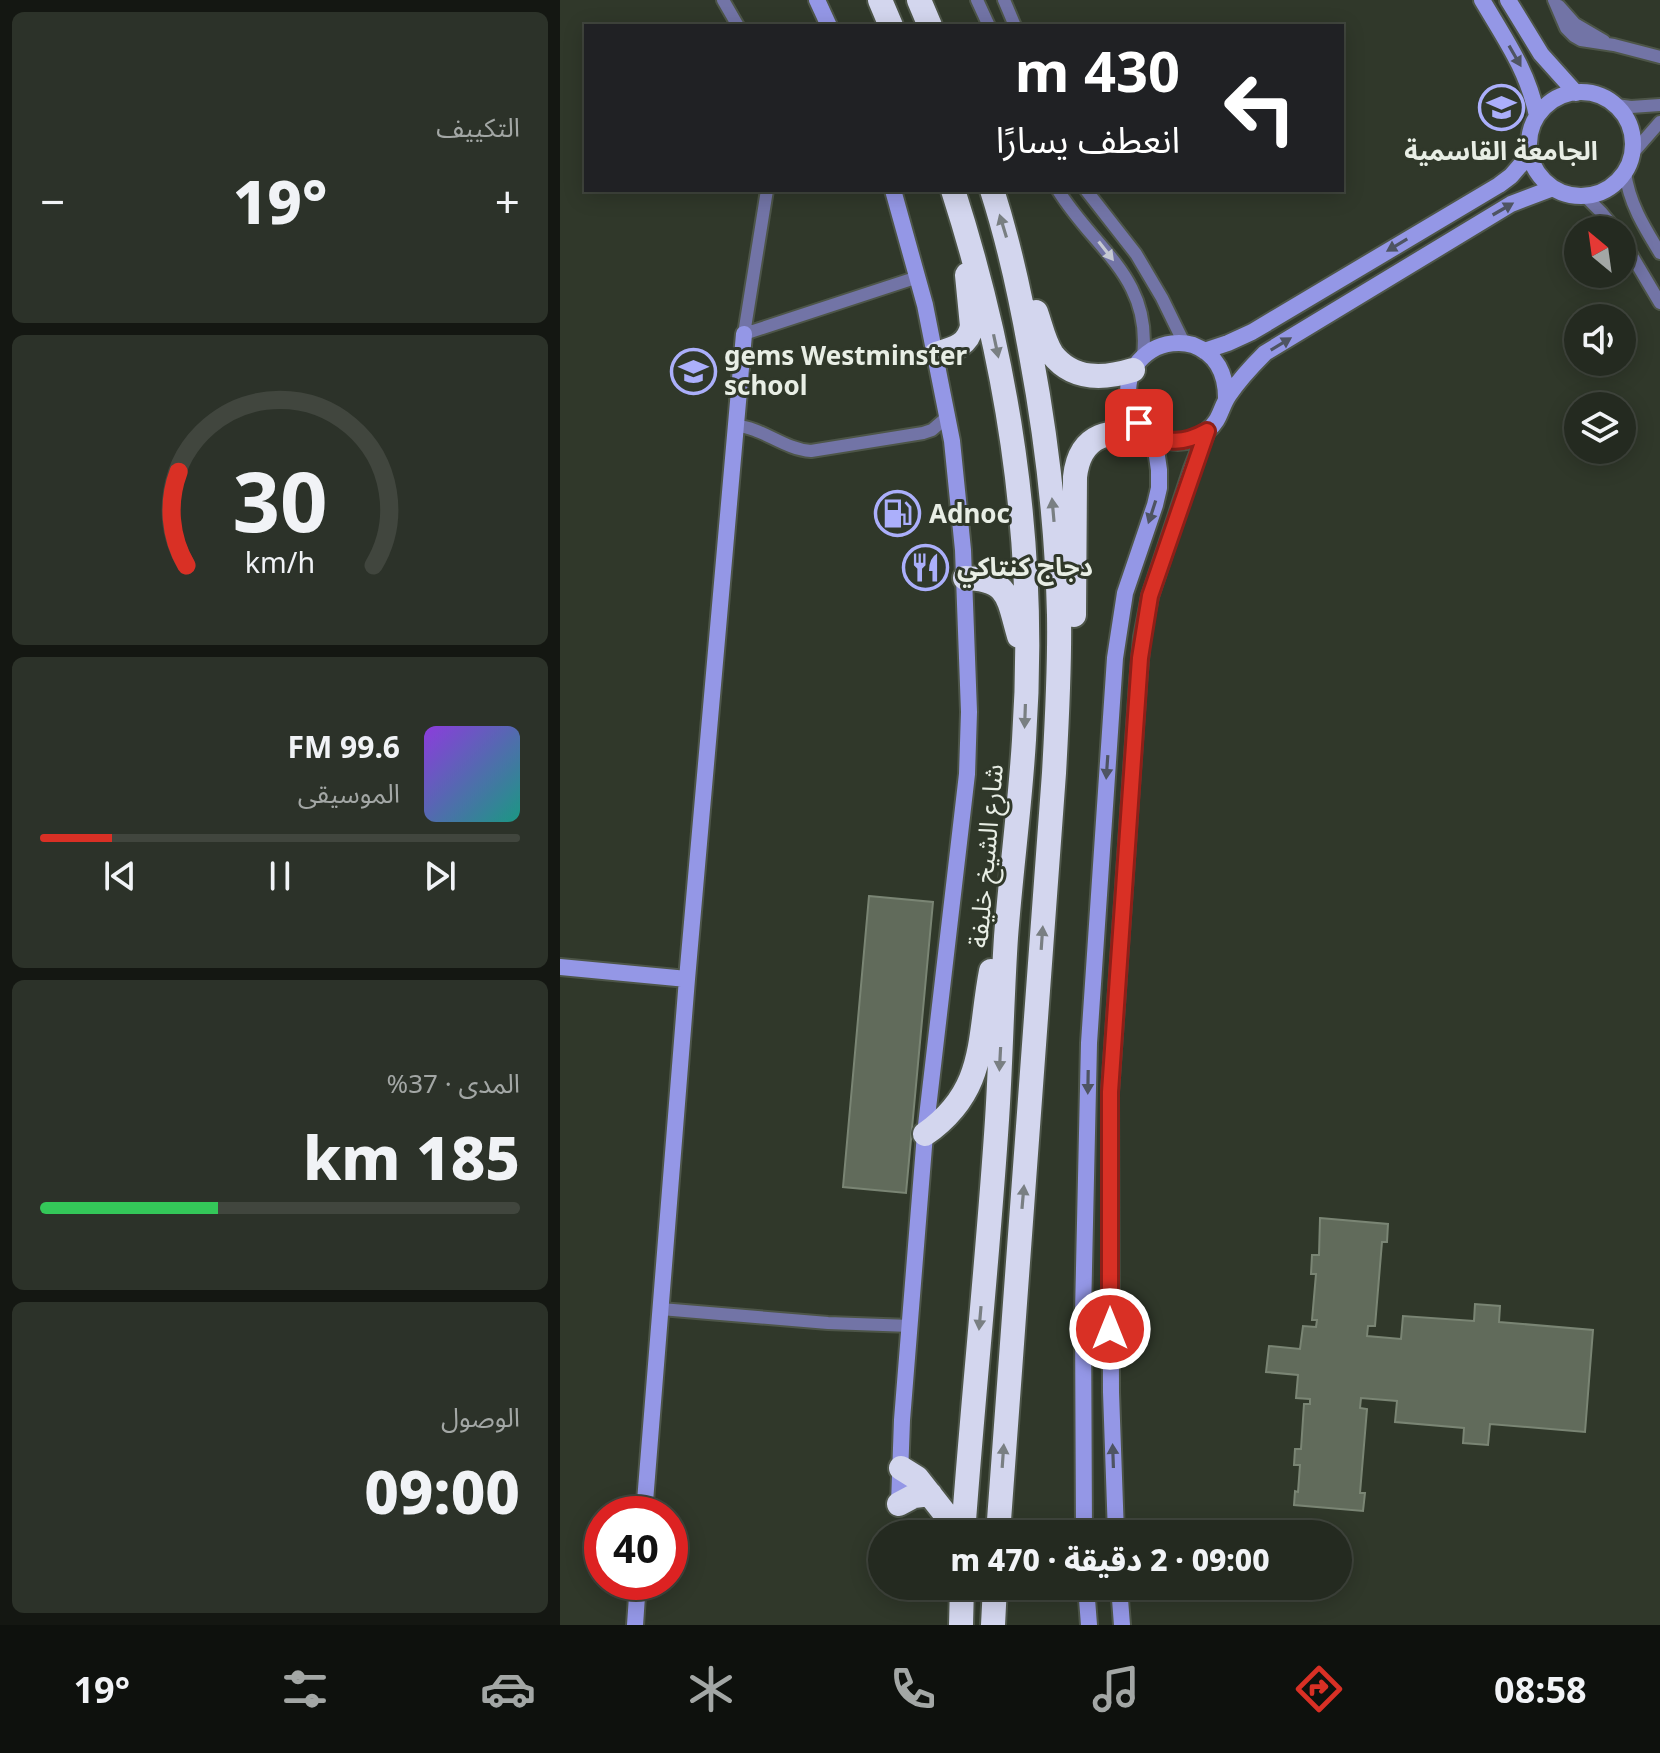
<!DOCTYPE html>
<html lang="ar">
<head>
<meta charset="utf-8">
<style>
  :root { --surface:#242a20; --page:#2c3229; --text:#f1f3f6; --muted:#a3a7a5; --line:#41463e; --accent:#d93025 }
  body { margin:0; font-family:"Noto Sans","Noto Sans Arabic",sans-serif; background:var(--page); color:var(--text); direction:rtl; height:100vh; display:flex; flex-direction:column; font-size:30px; white-space:nowrap }
  * { box-sizing:border-box; margin:0 }
  p { font-size:26px; color:var(--muted) }
  .icon { flex:none; width:44px; height:44px; fill:none; stroke:currentColor; stroke-width:2; stroke-linecap:round; stroke-linejoin:round }
  .map { position:relative; flex:1; overflow:hidden; direction:ltr }
  .details { display:flex; flex-direction:column; gap:12px; padding:12px; background:#141712; width:560px }
  .details>* { flex:none }
  .banner { position:absolute; left:24px; top:24px; width:760px; height:168px; border-radius:0px; box-shadow:0 4px 20px #0003,0 0 0 2px var(--line); direction:rtl; background:#202124; color:#fff; overflow:hidden }
  .needle { width:52px; rotate:331deg }
  .fabs { position:absolute; left:1004px; top:216px; display:grid; gap:16px }
  .fabs a { display:grid; place-items:center; width:72px; height:72px; border-radius:50%; background:var(--surface); box-shadow:0 4px 20px #0003,0 0 0 2px var(--line); font-size:40px }
  .speed { position:absolute; left:24px; top:1496px; display:flex; gap:16px; font-size:40px; font-weight:700; text-align:center }
  .speed>* { display:grid; place-content:center; width:104px; height:104px; border-radius:50%; background:var(--surface); box-shadow:0 4px 20px #0003,0 0 0 2px var(--line); line-height:1 }
  .speed .limit { border:12px solid #d22; background:#fff; color:#111 }
  .pin { position:absolute; display:grid; place-items:center; width:68px; height:68px; color:#fff; margin:-34px; border-radius:16px; box-shadow:0 4px 12px #0006 }
  .me { position:absolute; width:88px; margin:-44px; rotate:0deg; stroke-linejoin:round; filter:drop-shadow(0 0 6px #0008) }
  .turn { display:flex; align-items:center; gap:28px; height:168px; padding:0 32px; font-size:36px }
  .turn .icon { width:104px; height:104px; stroke-width:2.5 }
  .turn b { display:block; font-size:56px; line-height:68px }
  .big { font-size:60px; font-weight:800; line-height:1.1 }
  .details .card { flex:1; display:flex; flex-direction:column; justify-content:center; gap:12px; min-width:0; padding:0 28px; border-radius:12px; background:var(--page) }
  .details .dial { align-items:center; gap:0 }
  .dial svg { height:208px; overflow:visible; fill:none; stroke:var(--line); stroke-width:7; stroke-linecap:round; text-anchor:middle }
  .dial text { fill:var(--text); stroke:none }
  .song { display:flex; align-items:center; gap:24px }
  .cover { width:96px; height:96px; border-radius:12px; background:linear-gradient(135deg,hsl(270 70% 55%),hsl(170 70% 35%)) }
  .played { height:8px; border-radius:4px; background:linear-gradient(90deg,var(--accent) 15%,var(--line) 15%) }
  .keys { display:flex; justify-content:space-around; direction:ltr }
  .heat { display:flex; justify-content:space-between; align-items:center; font-size:44px; direction:ltr }
  .charge { height:12px; border-radius:6px; background:linear-gradient(90deg,#34c759 37%,var(--line) 0) }
  .trip { position:absolute; left:308px; top:1520px; width:484px; height:80px; border-radius:40px; background:var(--surface); box-shadow:0 4px 20px #0003,0 0 0 2px var(--line); font-weight:800; line-height:80px; text-align:center; direction:rtl }
  .tabs { display:flex; height:128px; justify-content:space-around; align-items:center; background:#0e110d; color:var(--muted) }
  .tabs .icon { width:56px; height:56px }
  .tabs .selected { color:var(--accent) }
  .tabs b { font-size:36px; color:var(--text) }
  main { display:flex; flex:1; min-height:0 }
  .map>svg:first-child { display:block }
</style>
</head>
<body>
<main>
<div class="map">
<svg width="1100" height="1625" viewBox="0 0 1100 1625">
  <rect width="100%" height="100%" fill="#30382a"/>
  <path fill="#616b5b" stroke="#7a8574" stroke-width="2" d="M309,896l64,6 -27,291 -63,-6z
    M760,1218l68,6 -1,18h-5l-7,84h-7l-1,10 34,3 2,-23 71,5 1,-17 25,2 -1,16 94,8 -8,102 -95,-8 -2,21 -25,-2 1,-15 -69,-6 2,-21 -36,-3 -1,10 7,1 -7,84h5l-2,18 -69,-6 1,-14 3,1 2,-27h-6l1,-16h6l3,-45h6v-5l-14,-1 2,-23 -32,-3 3,-26 31,3 3,-23 13,1 1,-7h-5l4,-46h-5l1,-19h7z"/>
  <g fill="none" stroke-linecap="round" stroke-linejoin="round">
    <defs>
      <path id="street" d="M163,0l15,26
        M417,0l12,26
        M444,0l11,26
        M994,0l12,28 8,8 7,4 33,5 46,12
        M999,6l16,18 29,17
        M1056,105l15,2 29,-2
        M1072,154l28,-32
        M1065,172c4,31 19,55 35,81
        M207,190l-23,144 174,-57
        M498,190c36,59 94,87 85,166
        M526,190l50,64 26,44 22,45
        M1025,196l17,17 14,17
        M1062,239l38,64
        M176,426c26,1 47,23 75,25l112,-18 9,-3 15,-13
        M101,1309l167,14 83,3"/>
      <path id="secondary" d="M257,0l12,26
        M922,0c23,39 46,71 55,116
        M948,0l33,54 35,39
        M969 144a52 52 0 1 1 104 0a52 52 0 1 1-104 0Z
        M333,190l32,115 27,136 11,109 6,162 -2,62 -42,360 -23,286 -3,84
        M644,351l24,-8 24,-11 247,-147 12,-9 19,-22
        M666,398c0,-23 -9,-44 -33,-53 -13,-4 -29,-2 -41,5 -58,37 2,122 55,81 14,-11 13,-23 22,-36 10,-15 23,-29 36,-42l246,-149 42,-16
        M0,967l127,12
        M84,1514l43,-535 57,-645
        M524,1534l-1,-221 6,-270 26,-385 10,-65 30,-88 4,-17v-18l-5,-34
        M556,1534l-5,-142 -1,-300 28,-409 4,-46 8,-41 42,-127 15,-38
        M526,1586l3,39
        M559,1586l3,39
        M75,1625l3,-43"/>
      <path id="highway" d="M320,0l11,26
        M359,0l11,26
        M393,190c57,177 84,364 71,550 -4,66 -13,131 -18,197 -4,61 -5,122 -9,183 -9,138 -24,276 -34,414
        M432,190c18,56 29,108 39,165 16,86 26,173 28,260 1,53 -2,105 -5,158l-56,761
        M476,312c5,14 8,30 16,42 21,27 52,25 81,16
        M376,354c17,-5 32,-8 36,-28l-5,-51
        M405,578c45,1 43,21 54,58
        M514,615l1,-138c5,-46 36,-46 74,-45
        M365,1134c63,-44 53,-96 66,-163
        M341,1468l16,10 44,56
        M339,1504l15,-8 16,-2
        M401,1625l1,-39
        M433,1625l2,-39"/>
    </defs>
    <use href="#street" stroke="#4d5548" stroke-width="16"/>
    <use href="#secondary" stroke="#4d5548" stroke-width="20"/>
    <use href="#highway" stroke="#4d5548" stroke-width="28"/>
    <use href="#street" stroke="#7274a6" stroke-width="12"/>
    <use href="#secondary" stroke="#9497e6" stroke-width="16"/>
    <use href="#highway" stroke="#d3d6ee" stroke-width="24"/>
  </g>
  <defs><path id="oneway-solid" d="M-6-.8H1V-3.2L6.5 0L1 3.2V.8H-6Z" transform="scale(2)"/></defs>
  <g fill="#4e5462">
    <use href="#oneway-solid" transform="translate(955 56) rotate(60)"/>
    <use href="#oneway-solid" transform="translate(943 209) rotate(-30)"/>
    <use href="#oneway-solid" transform="translate(837 245) rotate(149)"/>
    <use href="#oneway-solid" transform="translate(721 344) rotate(-31)"/>
    <use href="#oneway-solid" transform="translate(592 512) rotate(108)"/>
    <use href="#oneway-solid" transform="translate(547 767) rotate(94)"/>
    <use href="#oneway-solid" transform="translate(528 1082) rotate(91)"/>
    <use href="#oneway-solid" transform="translate(553 1456) rotate(-92)"/>
  </g>
  <g fill="#797f82">
    <use href="#oneway-solid" transform="translate(443 226) rotate(-107)"/>
    <use href="#oneway-solid" transform="translate(436 346) rotate(78)"/>
    <use href="#oneway-solid" transform="translate(493 510) rotate(-95)"/>
    <use href="#oneway-solid" transform="translate(465 716) rotate(92)"/>
    <use href="#oneway-solid" transform="translate(482 938) rotate(-86)"/>
    <use href="#oneway-solid" transform="translate(440 1059) rotate(93)"/>
    <use href="#oneway-solid" transform="translate(463 1197) rotate(-85)"/>
    <use href="#oneway-solid" transform="translate(420 1318) rotate(95)"/>
    <use href="#oneway-solid" transform="translate(443 1456) rotate(-86)"/>
  </g>
  <use fill="#c5c9d2" href="#oneway-solid" transform="translate(546 251) rotate(52)"/>
  <g fill="none" stroke-linecap="round" stroke-linejoin="round">
    <defs>
      <path id="route" d="M550,1329v-237l30,-434 10,-62 57,-165c-27,15 -46,13 -68,-8"/>
    </defs>
    <use href="#route" stroke="#8d1f18" stroke-width="20"/>
    <use href="#route" stroke="#d93025" stroke-width="14"/>
  </g>
  <defs>
    <symbol id="university-ring" viewBox="-11 -11 22 22"><circle r="9.5" fill="#30382a" stroke="#abaffb" stroke-width="1.5"/><path d="M0-5L7-2L0 1L-7-2ZM-4 1L0 2.5L4 1V4Q0 6-4 4Z" fill="#abaffb"/></symbol>
    <symbol id="school-ring" viewBox="-11 -11 22 22"><circle r="9.5" fill="#30382a" stroke="#abaffb" stroke-width="1.5"/><path d="M0-5L7-2L0 1L-7-2ZM-4 1L0 2.5L4 1V4Q0 6-4 4Z" fill="#abaffb"/></symbol>
    <symbol id="fuel-ring" viewBox="-11 -11 22 22"><circle r="9.5" fill="#30382a" stroke="#abaffb" stroke-width="1.5"/><path d="M-5.5-6h7V0h2V4h1.3V-2.5L3-4.5l.8-.8L6-3V5H2.5V1h-1V6h-7ZM-4.2-4.7v3.2H.2V-4.7Z" fill="#abaffb"/></symbol>
    <symbol id="restaurant-ring" viewBox="-11 -11 22 22"><circle r="9.5" fill="#30382a" stroke="#abaffb" stroke-width="1.5"/><path d="M-5-6h1v4h1v-4h1v4h1v-4h1v5L-1.5 .5V6h-2V.5L-5-1ZM5-6V6H3V1.5H1.5Q1.5-4 5-6Z" fill="#abaffb"/></symbol>
  </defs>
  <g fill-rule="evenodd">
    <use href="#university-ring" x="916" y="82" width="51" height="51"/>
    <use href="#school-ring" x="108" y="346" width="51" height="51"/>
    <use href="#fuel-ring" x="312" y="488" width="51" height="51"/>
    <use href="#restaurant-ring" x="340" y="542" width="51" height="51"/>
  </g>
  <g text-anchor="middle" stroke-width="6" stroke-linejoin="round" paint-order="stroke">
    <g font-size="26" font-weight="bold" fill="#e8eee5" stroke="#30382a" text-anchor="start">
      <text x="941" y="160" text-anchor="middle">الجامعة القاسمية</text>
      <text x="164" y="365">gems Westminster<tspan x="164" dy="30">school</tspan></text>
      <text x="369" y="523">Adnoc</text>
      <text x="397" y="576">دجاج كنتاكي</text>
    </g>
    <g font-size="26" fill="#e8eee5" stroke="#30382a">
      <text transform="translate(426 856) rotate(-85)" y="9">شارع الشيخ خليفة</text>
    </g>
  </g>
</svg>
<div class="fabs">
<a><svg class="needle" viewBox="-14 -14 28 28"><path d="M0-13l5 13h-10z" fill="#e53935"/><path d="M0 13l5-13h-10z" fill="#a3a7a5"/></svg></a>
<a><svg class="icon" aria-label="sound" viewBox="0 0 24 24"><path d="M4 9h4l5-4v14l-5-4H4zM17 9q2 3 0 6"/></svg></a>
<a><svg class="icon" aria-label="layers" viewBox="0 0 24 24"><path d="M12 4l9 5-9 5-9-5zM3 14l9 5 9-5"/></svg></a>
</div>
<div class="speed"><div class="limit">40</div></div>
<div class="pin" style="left:579px;top:423px;background:#d93025"><svg class="icon" aria-label="arrive" viewBox="0 0 24 24"><path d="M6 21V4h12l-3 4 3 4H6"/></svg></div>
<svg class="me" style="left:550px;top:1329px" viewBox="-20 -20 40 40"><circle r="17" fill="#d93025" stroke="#fff" stroke-width="3"/><path d="M0-11L8 9 0 5-8 9z" fill="#fff"/></svg>
<div class="trip">09:00 · 2 دقيقة · 470 m</div>
<div class="banner">
<div class="turn"><svg class="icon" aria-label="left" viewBox="0 0 24 24"><path d="M17 20v-9H6M10 6l-5 5 5 5"/></svg><div><b>430 m</b>انعطف يسارًا</div></div>
</div>
</div>
<section class="details">
<div class="card"><p>التكييف</p>
<div class="heat"><a>−</a><b class="big">19°</b><a>+</a></div>
</div>
<div class="card dial"><svg viewBox="0 0 100 80">
<path d="M14 69A42 42 0 1 1 86 69"/>
<path d="M14 69A42 42 0 0 1 11 33" stroke="#d93025"/>
<text x="50" y="56" font-size="32" font-weight="700">30</text>
<text x="50" y="72" font-size="11">km/h</text>
</svg></div>
<div class="card">
<div class="song"><i class="cover"></i><div><b>99.6 FM</b><p>الموسيقى</p></div></div>
<div class="played"></div>
<div class="keys"><svg class="icon" aria-label="previous" viewBox="0 0 24 24"><path d="M18 5L8 12l10 7zM5 5v14"/></svg><svg class="icon" aria-label="pause" viewBox="0 0 24 24"><path d="M8 5v14M16 5v14"/></svg><svg class="icon" aria-label="next" viewBox="0 0 24 24"><path d="M6 5l10 7-10 7zM19 5v14"/></svg></div>
</div>
<div class="card"><p>المدى · 37%</p><b class="big">185 km</b><div class="charge"></div></div>
<div class="card"><p>الوصول</p><b class="big">09:00</b></div>
</section>
</main>
<nav class="tabs">
<b>08:58</b>
<svg class="icon selected" aria-label="directions" viewBox="0 0 24 24"><path d="M12 3l9 9-9 9-9-9zM9 14v-3h6M13 9l2 2-2 2"/></svg>
<svg class="icon" aria-label="music" viewBox="0 0 24 24"><path d="M9 18V5l10-2v13"/><circle cx="6" cy="18" r="3"/><circle cx="16" cy="16" r="3"/></svg>
<svg class="icon" aria-label="phone" viewBox="0 0 24 24"><path d="M5 4h4l2 5-3 2q2 4 5 5l2-3 5 2v4C11 20 4 13 5 4z"/></svg>
<svg class="icon" aria-label="climate" viewBox="0 0 24 24"><path d="M12 3v18M4 7l16 10M4 17L20 7"/></svg>
<svg class="icon" aria-label="car" viewBox="0 0 24 24"><path d="M5 17H2v-5l4-1 3-4h7l3 4 3 1v5h-3M9 17h6M6 11h13"/><circle cx="7" cy="17" r="2"/><circle cx="17" cy="17" r="2"/></svg>
<svg class="icon" aria-label="filters" viewBox="0 0 24 24"><path d="M4 7h16M4 17h16"/><circle cx="9" cy="7" r="2"/><circle cx="15" cy="17" r="2"/></svg>
<b>19°</b>
</nav>
</body>
</html>
